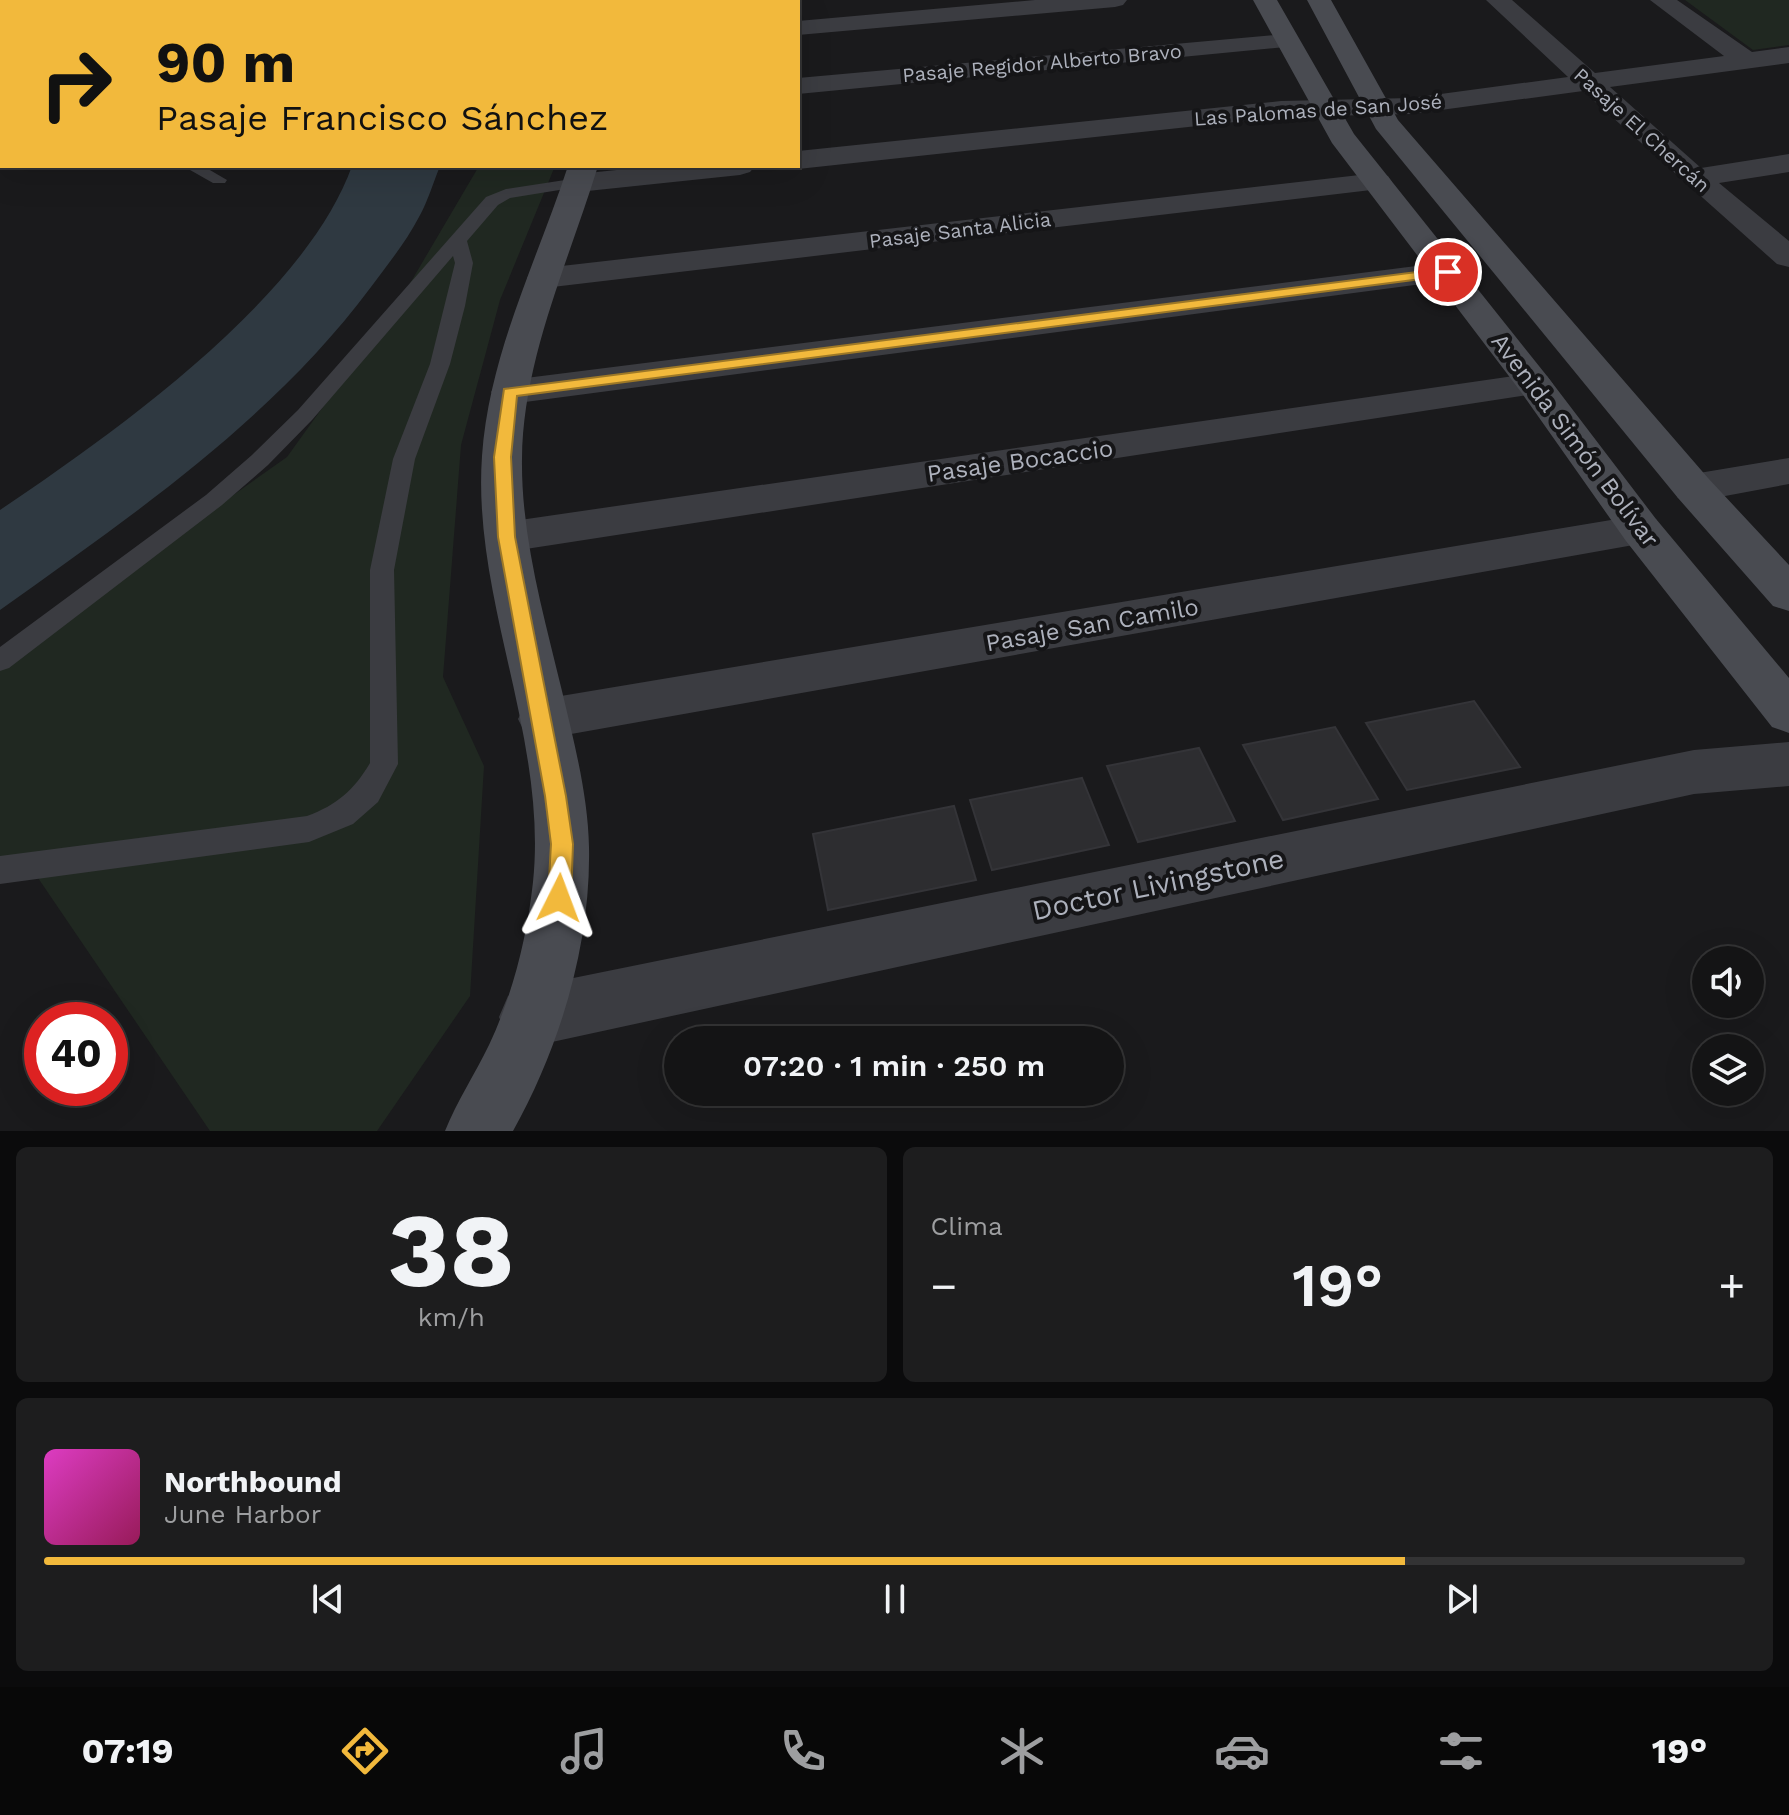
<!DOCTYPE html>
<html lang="es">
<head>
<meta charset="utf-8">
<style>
  :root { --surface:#141415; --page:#1d1d1e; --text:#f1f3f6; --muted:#9d9ea0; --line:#333334; --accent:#f2b93c }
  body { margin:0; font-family:"Work Sans",sans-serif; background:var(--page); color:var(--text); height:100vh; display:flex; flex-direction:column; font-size:30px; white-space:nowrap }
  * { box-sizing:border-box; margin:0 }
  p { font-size:26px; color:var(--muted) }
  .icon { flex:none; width:44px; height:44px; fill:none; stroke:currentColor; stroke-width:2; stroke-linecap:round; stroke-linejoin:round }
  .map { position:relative; height:1131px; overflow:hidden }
  .sheet { display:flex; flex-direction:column; gap:16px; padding:16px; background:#0b0b0c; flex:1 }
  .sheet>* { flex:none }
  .banner { position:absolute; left:0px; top:0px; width:800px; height:168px; box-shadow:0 8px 32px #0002,0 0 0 2px var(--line); background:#f2b93c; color:#111; overflow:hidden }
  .controls { position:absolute; left:1692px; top:946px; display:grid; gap:16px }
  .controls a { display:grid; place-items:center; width:72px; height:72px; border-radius:50%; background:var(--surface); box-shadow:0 8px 32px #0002,0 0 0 2px var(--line); font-size:40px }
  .speed { position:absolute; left:24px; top:1002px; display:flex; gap:16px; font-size:40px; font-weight:700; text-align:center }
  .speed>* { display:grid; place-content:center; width:104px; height:104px; border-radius:50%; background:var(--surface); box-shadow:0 8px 32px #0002,0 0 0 2px var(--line); line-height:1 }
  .speed .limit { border:12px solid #d22; background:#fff; color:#111 }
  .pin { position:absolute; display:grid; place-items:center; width:68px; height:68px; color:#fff; margin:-34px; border:4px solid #fff; border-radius:50%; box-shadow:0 2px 8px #0007 }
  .me { position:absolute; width:88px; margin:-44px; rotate:3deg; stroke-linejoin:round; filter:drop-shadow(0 0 6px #0008) }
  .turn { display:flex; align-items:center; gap:28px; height:168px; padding:0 24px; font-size:36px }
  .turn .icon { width:104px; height:104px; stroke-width:2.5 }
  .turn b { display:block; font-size:56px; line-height:68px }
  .big { font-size:60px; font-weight:600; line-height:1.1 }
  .sheet .widget { flex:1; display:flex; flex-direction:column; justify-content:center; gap:12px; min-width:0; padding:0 28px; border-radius:12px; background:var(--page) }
  .sheet .dial { align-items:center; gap:0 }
  .dial b { font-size:104px; line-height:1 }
  .song { display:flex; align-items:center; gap:24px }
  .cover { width:96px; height:96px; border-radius:12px; background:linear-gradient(135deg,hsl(310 70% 55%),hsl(330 70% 35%)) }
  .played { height:8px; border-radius:4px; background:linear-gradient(90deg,var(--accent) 80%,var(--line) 80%) }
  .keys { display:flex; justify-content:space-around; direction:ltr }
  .heat { display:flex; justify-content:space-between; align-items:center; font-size:44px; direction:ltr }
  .sheet .tiles { flex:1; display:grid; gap:16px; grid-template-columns:1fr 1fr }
  .widget:last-child { grid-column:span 2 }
  .trip { position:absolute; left:664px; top:1026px; width:460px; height:80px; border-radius:40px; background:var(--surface); box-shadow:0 8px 32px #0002,0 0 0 2px var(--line); font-weight:600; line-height:80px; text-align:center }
  .dock { display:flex; height:128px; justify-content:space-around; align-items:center; background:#080808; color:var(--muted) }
  .dock .icon { width:56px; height:56px }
  .dock .on { color:var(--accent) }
  .dock b { font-size:36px; color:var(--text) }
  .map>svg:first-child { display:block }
</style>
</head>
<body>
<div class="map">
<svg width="1789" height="1131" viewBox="0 0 1789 1131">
  <rect width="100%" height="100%" fill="#1a1a1c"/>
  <path fill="#202821" d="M1685,0h104v45l-36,5z
    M479,166h76l-55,134 -39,145 -18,232 41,89 -14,230 -93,135h-167l-174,-256 -36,1v-216l287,-203 115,-160z"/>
  <path fill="#2f3941" d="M352,166h88c-7,17 -12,35 -21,51 -13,25 -31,47 -48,70 -99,133 -238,228 -371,323v-100c114,-77 305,-212 352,-344z"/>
  <path fill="#2d2d30" stroke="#343438" stroke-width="2" d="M1474,701l46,66 -113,23 -41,-67z
    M1335,727l43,72 -95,21 -40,-75z
    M1199,748l36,73 -97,21 -31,-76z
    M1082,778l27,67 -117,25 -22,-70z
    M954,806l22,74 -148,30 -15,-76z"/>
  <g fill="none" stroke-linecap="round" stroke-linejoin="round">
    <path fill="#3b3c41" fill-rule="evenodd" d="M0,32h2l-2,9z
      M183,166h20l24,14 -2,3h-12z
      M578,178l6,2v6l-74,12 -12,7 -31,36 6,22 -8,43 -15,58 -35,95 -21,111 4,194 -20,38 -25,22 -44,18 -309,42v-28l307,-40c30,-11 47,-26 63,-53v-193l23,-111 37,-95 25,-101 -2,-7 -141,164 -44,45 -46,40 -213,163 -9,3v-24l206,-152 46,-40 46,-45 188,-213 20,-8z"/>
    <path fill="#3b3c41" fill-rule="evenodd" d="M1035,0h92l-4,5 -8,2 -317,28v-14z
      M1486,0h26l83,73 129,-17 -74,-56h27l75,52 37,-5v16l-179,24 91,81 88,-14v18l-70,11 70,58v26l-12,-3 -194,-173 -172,23 -130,3 -483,52 -10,-3h10v-15l483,-50 130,-3 157,-21z
      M1286,34l9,2 3,5 -3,5 -497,48v-16z
      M0,95h2v16h-2z
      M655,166h100l-5,6 -10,3 -162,17 -11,-3 -4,-6 4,-6 11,-3z
      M1377,173l11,3 4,6 -4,6 -844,100 -12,-3 -5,-7 5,-7 12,-3z
      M1448,262l12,3 5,7 -5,7 -950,125 -13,-4 -6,-8 6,-8 13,-4z
      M1534,373l13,3 6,8 -6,8 -1041,160 -15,-4 -6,-11 6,-11 15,-4z
      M1789,458v26l-96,18 -15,-4 -6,-10 6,-10 15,-4z
      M1641,515l15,4 6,11 -6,11 -1113,198 -18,-6 -7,-14 7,-14 18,-6z
      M1789,742v44l-95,8 -1165,253 -21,-9 -9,-21 9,-21 21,-9 1165,-237z"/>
    <path fill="#494b51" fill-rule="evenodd" d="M569,0h24v2h-24z
      M1253,0h24l77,134 193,242 109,143 133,159v55l-17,-6 -146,-186 -105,-149 -189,-249z
      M1307,0h24l67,120 310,358 81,87v46l-16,-5 -95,-108 -302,-369z
      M568,166h30c-29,95 -75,192 -76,293 -1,78 22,157 40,232 12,51 26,104 27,156 2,97 -29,200 -76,284h-68c12,-30 30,-57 44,-86 24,-51 38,-108 44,-163 15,-144 -61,-283 -51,-426 7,-102 55,-195 86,-290z"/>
    <path fill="#676a72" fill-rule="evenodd" d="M13,0h27l-29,2z"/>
  </g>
  <path fill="#f2b93c" stroke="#9d7827" stroke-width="2" d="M1448,268l6,4 -2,3 -935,121 -6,61 4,80 51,259 7,48 -2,54 -4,7 -8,3 -8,-3 -3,-7 3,-54 -6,-48 -47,-259 -4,-80 10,-68z"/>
  <g text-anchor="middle" stroke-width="8" stroke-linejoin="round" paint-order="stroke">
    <g font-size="20" fill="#adb1bc" stroke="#151517">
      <text transform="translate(1042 63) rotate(-5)" y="7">Pasaje Regidor Alberto Bravo</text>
      <text transform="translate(1318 110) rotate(-4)" y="7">Las Palomas de San José</text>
      <text transform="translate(1642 130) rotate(42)" y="7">Pasaje El Chercán</text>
      <text transform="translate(960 230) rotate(-7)" y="7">Pasaje Santa Alicia</text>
    </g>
    <g font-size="24" fill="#adb1bc" stroke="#151517">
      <text transform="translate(1575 440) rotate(53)" y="8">Avenida Simón Bolívar</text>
      <text transform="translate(1020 461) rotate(-8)" y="8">Pasaje Bocaccio</text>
      <text transform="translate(1092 625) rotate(-10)" y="8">Pasaje San Camilo</text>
    </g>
    <g font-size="28" fill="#adb1bc" stroke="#151517">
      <text transform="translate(1158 884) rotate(-12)" y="10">Doctor Livingstone</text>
    </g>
  </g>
</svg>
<div class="controls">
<a><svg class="icon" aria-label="sound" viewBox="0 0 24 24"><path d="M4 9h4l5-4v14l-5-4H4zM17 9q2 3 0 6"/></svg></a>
<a><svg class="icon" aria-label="layers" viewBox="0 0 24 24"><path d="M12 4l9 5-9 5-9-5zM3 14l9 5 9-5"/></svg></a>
</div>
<div class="speed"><div class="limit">40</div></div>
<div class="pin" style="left:1448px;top:272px;background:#d93025"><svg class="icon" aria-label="arrive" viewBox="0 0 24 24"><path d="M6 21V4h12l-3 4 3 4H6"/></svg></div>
<svg class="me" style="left:559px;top:898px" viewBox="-20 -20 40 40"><path d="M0-17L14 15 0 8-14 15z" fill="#f2b93c" stroke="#fff" stroke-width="4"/></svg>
<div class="trip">07:20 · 1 min · 250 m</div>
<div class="banner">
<div class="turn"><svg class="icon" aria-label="right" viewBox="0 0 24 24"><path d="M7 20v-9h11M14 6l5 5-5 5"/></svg><div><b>90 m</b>Pasaje Francisco Sánchez</div></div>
</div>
</div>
<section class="sheet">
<div class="tiles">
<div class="widget dial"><b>38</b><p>km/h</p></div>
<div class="widget"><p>Clima</p>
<div class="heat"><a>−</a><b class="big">19°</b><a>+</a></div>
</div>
<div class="widget">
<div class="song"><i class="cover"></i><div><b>Northbound</b><p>June Harbor</p></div></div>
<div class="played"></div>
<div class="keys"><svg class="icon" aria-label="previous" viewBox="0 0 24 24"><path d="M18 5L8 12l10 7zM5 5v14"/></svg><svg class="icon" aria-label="pause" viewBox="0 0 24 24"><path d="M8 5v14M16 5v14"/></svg><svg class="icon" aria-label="next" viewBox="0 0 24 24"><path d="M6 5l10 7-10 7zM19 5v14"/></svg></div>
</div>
</div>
</section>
<nav class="dock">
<b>07:19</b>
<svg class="icon on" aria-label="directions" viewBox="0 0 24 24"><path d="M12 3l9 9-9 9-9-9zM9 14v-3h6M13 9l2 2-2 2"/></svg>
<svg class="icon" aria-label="music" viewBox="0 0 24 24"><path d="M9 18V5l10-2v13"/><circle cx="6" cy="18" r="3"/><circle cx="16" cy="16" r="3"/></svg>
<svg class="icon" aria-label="phone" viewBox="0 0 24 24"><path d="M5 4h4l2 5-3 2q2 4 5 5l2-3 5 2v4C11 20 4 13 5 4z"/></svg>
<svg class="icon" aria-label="climate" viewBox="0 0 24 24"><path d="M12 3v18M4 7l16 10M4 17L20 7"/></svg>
<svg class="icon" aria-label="car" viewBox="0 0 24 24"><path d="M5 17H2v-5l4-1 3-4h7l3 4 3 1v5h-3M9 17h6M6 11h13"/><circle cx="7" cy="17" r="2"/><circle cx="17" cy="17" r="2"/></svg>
<svg class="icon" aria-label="filters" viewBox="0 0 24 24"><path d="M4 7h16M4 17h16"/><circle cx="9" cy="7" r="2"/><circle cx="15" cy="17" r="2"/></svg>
<b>19°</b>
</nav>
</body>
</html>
